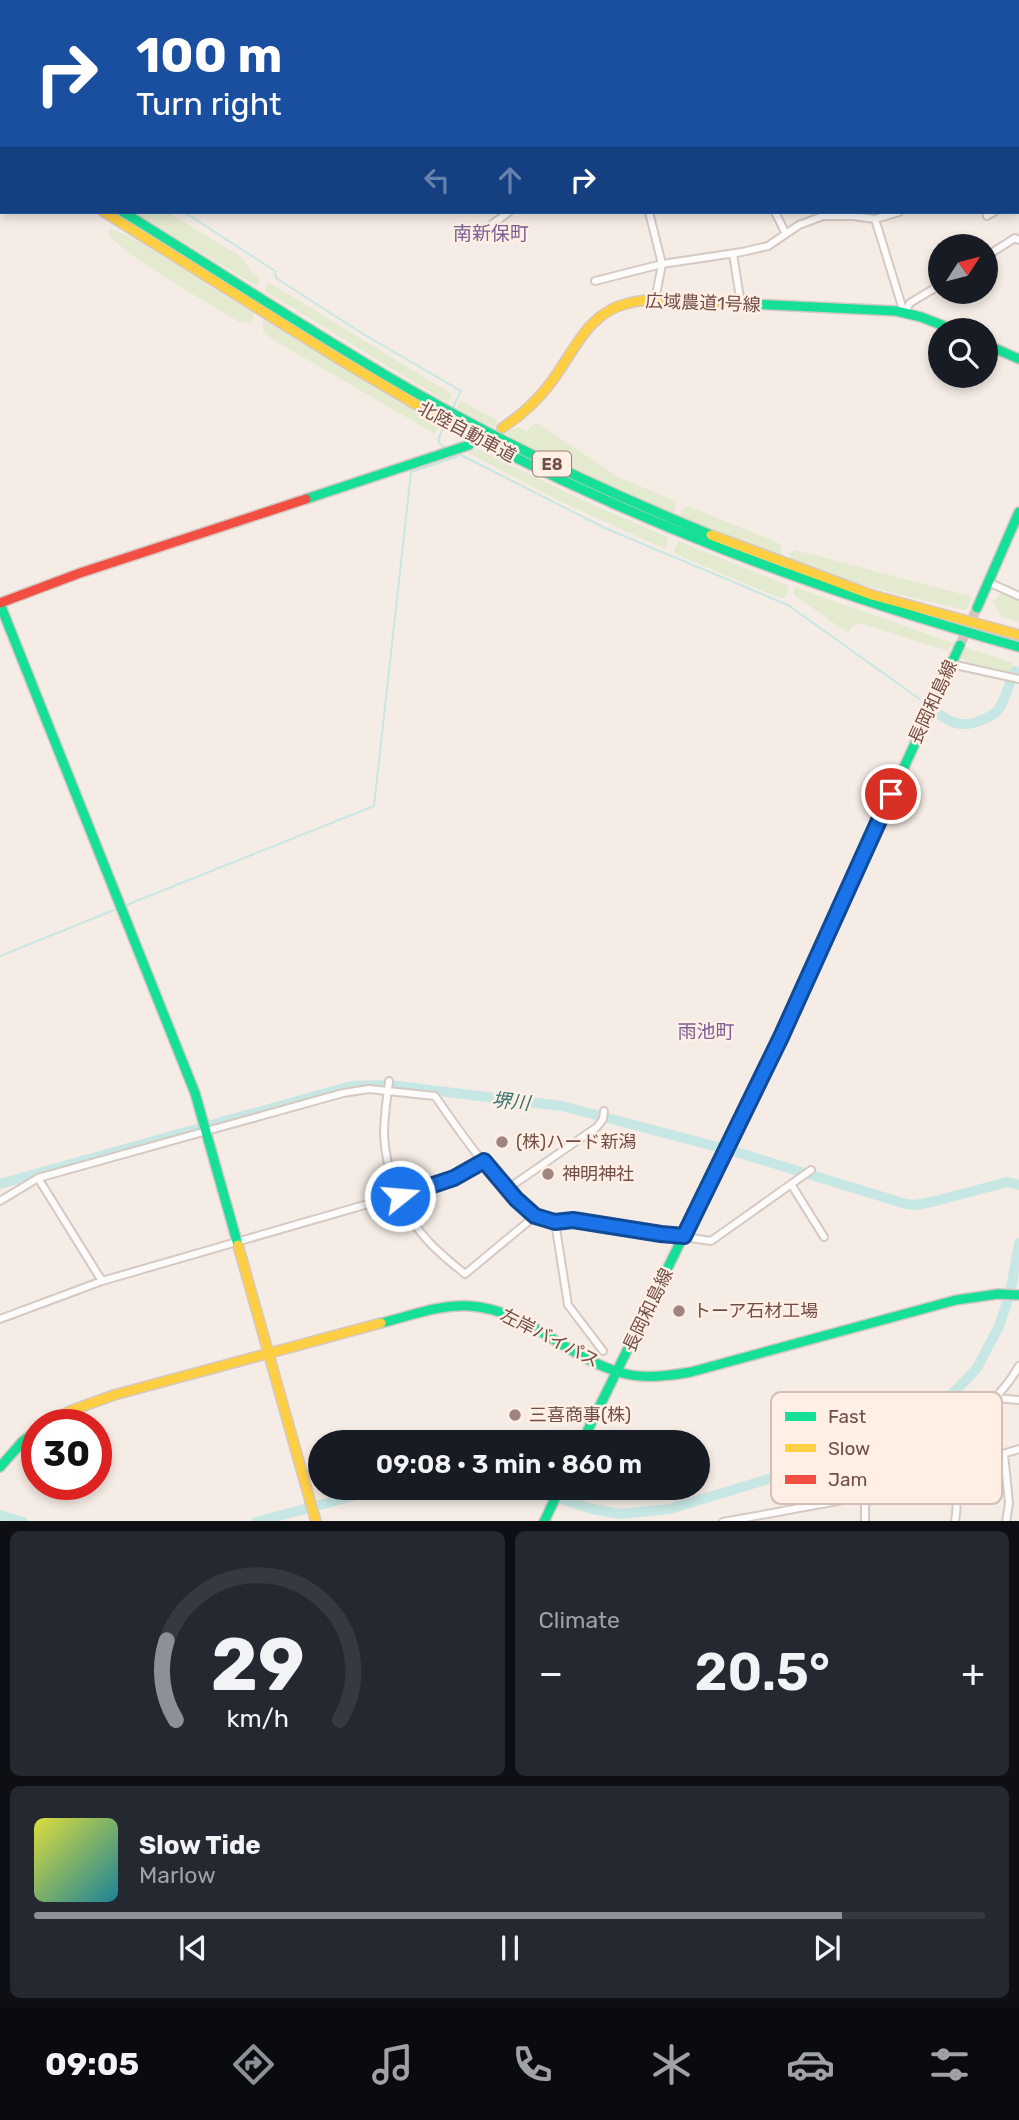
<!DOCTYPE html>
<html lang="en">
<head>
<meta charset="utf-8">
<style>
  :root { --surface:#171b24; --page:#242831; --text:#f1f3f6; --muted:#9ea1a6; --line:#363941; --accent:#8c9099 }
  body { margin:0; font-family:Rubik,"Noto Sans JP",sans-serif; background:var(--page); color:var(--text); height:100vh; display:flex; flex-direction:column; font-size:26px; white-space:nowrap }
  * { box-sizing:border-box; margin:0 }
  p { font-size:23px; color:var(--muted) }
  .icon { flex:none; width:38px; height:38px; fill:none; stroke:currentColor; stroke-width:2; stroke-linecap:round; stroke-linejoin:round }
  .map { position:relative; height:1521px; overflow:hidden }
  .panel { display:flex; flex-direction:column; gap:10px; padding:10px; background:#0d0f14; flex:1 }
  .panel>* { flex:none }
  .guide { position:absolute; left:0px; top:0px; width:1020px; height:214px; box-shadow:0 4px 10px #0003; background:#1a4fa0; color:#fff; overflow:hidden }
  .needle { width:46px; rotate:54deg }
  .fabs { position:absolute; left:928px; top:234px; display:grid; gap:14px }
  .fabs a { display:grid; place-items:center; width:70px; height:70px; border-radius:50%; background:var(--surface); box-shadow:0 4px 10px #0003; font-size:35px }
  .speed { position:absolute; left:21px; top:1409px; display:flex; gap:14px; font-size:35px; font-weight:700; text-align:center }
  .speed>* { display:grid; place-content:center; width:91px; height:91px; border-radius:50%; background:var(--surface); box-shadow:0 4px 10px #0003; line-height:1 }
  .speed .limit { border:10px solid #d22; background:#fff; color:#111 }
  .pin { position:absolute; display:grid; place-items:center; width:60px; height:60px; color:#fff; margin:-30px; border:4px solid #fff; border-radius:50%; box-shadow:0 2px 7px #0007 }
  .me { position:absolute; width:77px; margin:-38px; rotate:73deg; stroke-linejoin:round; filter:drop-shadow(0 0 5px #0008) }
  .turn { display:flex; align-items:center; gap:24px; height:147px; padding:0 21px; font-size:32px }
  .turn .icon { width:91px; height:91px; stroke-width:2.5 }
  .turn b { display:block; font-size:49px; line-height:60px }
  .lanes { display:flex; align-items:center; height:66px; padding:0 21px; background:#0003; justify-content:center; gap:35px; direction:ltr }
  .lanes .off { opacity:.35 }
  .big { font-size:52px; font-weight:600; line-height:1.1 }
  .panel .card { flex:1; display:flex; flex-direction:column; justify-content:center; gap:10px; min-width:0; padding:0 24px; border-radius:10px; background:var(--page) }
  .panel .dial { align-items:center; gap:0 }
  .dial svg { height:182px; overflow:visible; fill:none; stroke:var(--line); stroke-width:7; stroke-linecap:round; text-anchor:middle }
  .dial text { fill:var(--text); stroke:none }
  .song { display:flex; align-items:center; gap:21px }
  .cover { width:84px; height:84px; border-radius:10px; background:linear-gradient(135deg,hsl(60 70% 55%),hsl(190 70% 35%)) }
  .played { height:7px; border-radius:4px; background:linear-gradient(90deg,var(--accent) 85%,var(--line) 85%) }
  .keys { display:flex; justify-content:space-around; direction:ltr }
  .heat { display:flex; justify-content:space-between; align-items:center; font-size:38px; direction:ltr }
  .panel .tiles { flex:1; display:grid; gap:10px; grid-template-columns:1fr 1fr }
  .card:last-child { grid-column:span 2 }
  .trip { position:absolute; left:308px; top:1430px; width:402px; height:70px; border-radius:35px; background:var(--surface); box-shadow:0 4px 10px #0003; font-weight:600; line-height:70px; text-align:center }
  .tab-bar { display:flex; height:112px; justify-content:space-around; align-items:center; background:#090b0e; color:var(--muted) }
  .tab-bar .icon { width:49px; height:49px }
  .tab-bar .current { color:var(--accent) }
  .tab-bar b { font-size:32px; color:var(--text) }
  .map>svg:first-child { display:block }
</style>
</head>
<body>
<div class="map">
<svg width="1019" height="1522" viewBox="0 0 1019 1522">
  <rect width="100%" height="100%" fill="#f5ece5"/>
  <path fill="#e4eacf" d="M134,212h33l73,44 11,15 8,6 -1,10z
    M110,228l30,14 114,72 -2,9 -13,-1c-22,-14 -123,-71 -131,-89z
    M270,283l180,110 2,2 -4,8 -183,-112 1,-6z
    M263,319l176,107 -4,8 -163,-95 -9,-8z
    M460,401l35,18 2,4 -2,5 -38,-19z
    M536,422l84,56 56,23 -3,14 -162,-77 -5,-5 12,-6 9,4z
    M476,448l106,52 81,35 5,4 -3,10 -105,-48 -92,-48z
    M688,506l86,35 6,3 3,15 -103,-43 2,-6z
    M678,541l111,45 -1,7 -6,6 -109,-46z
    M795,550l178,47 -7,13c-57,-14 -122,-26 -176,-51l1,-6z
    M794,587l159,56 -5,8 -89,-28 -8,4 -3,6 -54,-38z
    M1003,592l16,8v22l-18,-6 -9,-14z
    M963,647l50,16 -4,9 -38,-8 -11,-7z"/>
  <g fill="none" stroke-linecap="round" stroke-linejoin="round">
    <path stroke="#c7e7e4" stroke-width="2" d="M0,107l2,1
      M184,212l91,59 1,7 84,54 101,59 -9,18
      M444,426l-6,14 2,4 9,5
      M457,453l148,75 183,77 140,100
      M124,906l250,-100 37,-334 48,-16
      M0,956l119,-48"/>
    <path stroke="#c7e7e4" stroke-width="10" d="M936,712c16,12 27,16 46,8 7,-3 14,-6 18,-13 6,-11 10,-25 15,-36
      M0,1184l351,-98 38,-1 173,21 171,45 173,53 9,1 21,-4 71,-19 12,3
      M529,1488l63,21 28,5 50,-5 220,-67 44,-29 43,-45 22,-42 11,-32 9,-51
      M0,1515l23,7
      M256,1522l127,-34"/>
    <path stroke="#d4c4bd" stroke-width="10" stroke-dasharray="10 5" stroke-linecap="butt" d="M960,645l17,-37"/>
    <defs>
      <path id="street" d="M974,2l2,-2
        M1018,99l1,1
        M1018,121l1,-1
        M1018,194h1
        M649,212l13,52 -7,36
        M775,212l11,22
        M987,216l7,-4
        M875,219l29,94 6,-10 30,-18
        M491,225l18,-13
        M733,254l8,50
        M985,257l30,-19 4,2
        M595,281l67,-17 80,-12 26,-6 31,-21 24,-9h30l22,3 24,-7
        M988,582l31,14
        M951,664l68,15
        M389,1081c-2,17 -5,35 -5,53 1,37 20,82 45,108 11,12 24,22 36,32l70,-58
        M38,1178l64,103
        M791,1184l33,53
        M507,1189l90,-62 6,-8 1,-8
        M0,1201l38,-23 305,-85 26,-4 66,7c17,25 76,109 101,121 12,6 24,5 37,3l138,21 100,-71
        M555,1222l13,83 35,46
        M0,1319l102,-38 335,-97 47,-22
        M996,1398l23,2
        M1004,1454l5,49 -3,19
        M865,1496v26
        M723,1522l142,-26 154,-47
        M955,1522c5,-30 -2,-56 -9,-85 29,-20 55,-39 73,-71"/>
      <path id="fast" d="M0,142l2,1
        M0,153l2,1
        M123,212c101,62 199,128 302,186 91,52 189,97 286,137
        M730,303l166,8 25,6 36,14
        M985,344l34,15
        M439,418c187,101 375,172 580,229
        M306,499l163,-54
        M0,604l195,489 43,152
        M977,608l42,-96
        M381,1323c29,-7 58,-19 89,-17 58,4 97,52 152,67 22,6 46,3 69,-1l265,-72 42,-6 21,1
        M582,1442l189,-384 189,-413
        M0,1467l22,-25 15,-12
        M544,1522l16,-34"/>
      <path id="slow" d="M104,212l235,147 100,59
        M502,428c20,-13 36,-28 50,-47 23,-31 36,-69 77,-78 32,-8 69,-1 101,0
        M711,535l161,60 147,40
        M238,1245l78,277
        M45,1424l25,-13 44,-16 267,-72"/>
      <path id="jam" d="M0,603l80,-30 226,-74"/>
    </defs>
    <use href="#street" stroke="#d6c9c3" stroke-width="10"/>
    <use href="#fast" stroke="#d5c7c2" stroke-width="12"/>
    <use href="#slow" stroke="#d5c7c2" stroke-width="12"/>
    <use href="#jam" stroke="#d5c7c2" stroke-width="12"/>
    <use href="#street" stroke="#fefcfb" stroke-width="6"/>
    <use href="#fast" stroke="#16e098" stroke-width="9"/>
    <use href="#slow" stroke="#ffcf43" stroke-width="9"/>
    <use href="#jam" stroke="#f24e42" stroke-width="9"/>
  </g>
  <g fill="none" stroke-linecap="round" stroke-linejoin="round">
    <defs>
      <path id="route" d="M400,1196l54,-18 30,-17 32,38 19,17 20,6 18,-2 88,14 23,2 97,-199 110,-243"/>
    </defs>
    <use href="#route" stroke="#114b97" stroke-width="18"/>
    <use href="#route" stroke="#1a73e8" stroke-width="12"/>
  </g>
  <g fill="#a0857e" stroke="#ffefe4" stroke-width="2.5">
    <circle cx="502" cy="1142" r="7"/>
    <circle cx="548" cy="1174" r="7"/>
    <circle cx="679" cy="1311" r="7"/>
    <circle cx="515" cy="1415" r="7"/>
  </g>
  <g text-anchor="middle" stroke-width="5" stroke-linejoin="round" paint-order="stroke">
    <rect fill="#ffefe4" stroke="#9c7e75" stroke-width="2" x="533" y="451.5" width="38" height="25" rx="5"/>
    <g font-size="16" font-weight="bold" fill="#724e46">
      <text x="552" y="470">E8</text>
    </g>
    <g font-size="18" fill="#724e46" stroke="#ffefe4">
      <text transform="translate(703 303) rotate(2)" y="6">広域農道1号線</text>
      <text transform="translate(467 432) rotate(28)" y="6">北陸自動車道</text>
      <text transform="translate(933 702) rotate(-65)" y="6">長岡和島線</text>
      <text transform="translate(648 1310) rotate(-64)" y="6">長岡和島線</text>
      <text transform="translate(550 1338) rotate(27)" y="6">左岸バイパス</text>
    </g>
    <g font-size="18" fill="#724e46" stroke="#ffefe4" text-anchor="start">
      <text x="516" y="1148">(株)ハード新潟</text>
      <text x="562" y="1180">神明神社</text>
      <text x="693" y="1317">トーア石材工場</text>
      <text x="529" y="1421">三喜商事(株)</text>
    </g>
    <g font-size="19" fill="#7a6196" stroke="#ffefe4">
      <text x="491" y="240">南新保町</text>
      <text x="706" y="1038">雨池町</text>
    </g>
    <g font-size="19" font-style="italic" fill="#3a7877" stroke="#ffefe4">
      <text transform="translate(511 1101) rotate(6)" y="7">堺川</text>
    </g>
  </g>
  <rect x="771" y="1392" width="231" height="112" rx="10" fill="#ffefe4" stroke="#d5bfb5" stroke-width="2"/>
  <rect x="785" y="1412" width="31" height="9" fill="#16e098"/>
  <rect x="785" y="1444" width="31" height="8" fill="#ffcf43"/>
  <rect x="785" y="1475" width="31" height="9" fill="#f24e42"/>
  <g font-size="19" fill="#724e46">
    <text x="828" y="1423">Fast</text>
    <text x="828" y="1455">Slow</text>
    <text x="828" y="1486">Jam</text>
  </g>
</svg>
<div class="fabs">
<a><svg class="needle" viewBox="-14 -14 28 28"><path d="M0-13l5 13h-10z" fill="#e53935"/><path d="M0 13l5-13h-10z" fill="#9ea1a6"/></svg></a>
<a><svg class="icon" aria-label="search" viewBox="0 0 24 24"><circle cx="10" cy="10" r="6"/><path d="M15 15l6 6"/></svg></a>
</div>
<div class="speed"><div class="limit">30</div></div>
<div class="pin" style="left:891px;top:794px;background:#d93025"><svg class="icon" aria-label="arrive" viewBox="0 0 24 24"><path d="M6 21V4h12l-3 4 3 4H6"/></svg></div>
<svg class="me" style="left:400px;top:1196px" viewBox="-20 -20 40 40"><circle r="17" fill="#1a73e8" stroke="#fff" stroke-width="3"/><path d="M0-11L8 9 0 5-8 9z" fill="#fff"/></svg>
<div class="trip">09:08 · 3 min · 860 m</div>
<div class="guide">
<div class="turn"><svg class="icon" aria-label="right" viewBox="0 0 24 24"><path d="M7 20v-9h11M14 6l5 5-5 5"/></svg><div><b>100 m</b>Turn right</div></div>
<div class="lanes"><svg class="icon off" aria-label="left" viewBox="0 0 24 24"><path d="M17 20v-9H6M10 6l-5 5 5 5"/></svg><svg class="icon off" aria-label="ahead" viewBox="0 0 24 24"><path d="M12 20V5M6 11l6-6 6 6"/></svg><svg class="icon" aria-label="right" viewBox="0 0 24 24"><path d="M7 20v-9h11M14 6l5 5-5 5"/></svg></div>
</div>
</div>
<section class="panel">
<div class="tiles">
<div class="card dial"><svg viewBox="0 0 100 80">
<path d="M14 69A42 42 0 1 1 86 69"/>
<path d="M14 69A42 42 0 0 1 10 34" stroke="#8c9099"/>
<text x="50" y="56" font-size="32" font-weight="700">29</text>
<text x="50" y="72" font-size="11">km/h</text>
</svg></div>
<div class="card"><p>Climate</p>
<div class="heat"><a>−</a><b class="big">20.5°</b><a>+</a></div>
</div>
<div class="card">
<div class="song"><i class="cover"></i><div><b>Slow Tide</b><p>Marlow</p></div></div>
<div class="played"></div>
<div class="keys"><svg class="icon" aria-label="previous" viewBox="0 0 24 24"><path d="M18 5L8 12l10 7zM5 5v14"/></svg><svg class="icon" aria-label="pause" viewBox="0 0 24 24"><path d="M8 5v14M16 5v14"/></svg><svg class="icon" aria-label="next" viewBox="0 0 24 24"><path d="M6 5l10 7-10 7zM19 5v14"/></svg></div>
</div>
</div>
</section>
<nav class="tab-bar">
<b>09:05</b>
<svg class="icon current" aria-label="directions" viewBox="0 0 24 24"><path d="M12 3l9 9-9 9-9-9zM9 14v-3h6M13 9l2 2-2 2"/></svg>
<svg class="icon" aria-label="music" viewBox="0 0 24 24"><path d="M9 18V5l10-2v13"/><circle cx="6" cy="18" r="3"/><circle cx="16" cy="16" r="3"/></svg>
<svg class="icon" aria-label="phone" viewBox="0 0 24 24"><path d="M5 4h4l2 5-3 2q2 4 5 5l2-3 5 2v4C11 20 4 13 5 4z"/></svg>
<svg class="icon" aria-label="climate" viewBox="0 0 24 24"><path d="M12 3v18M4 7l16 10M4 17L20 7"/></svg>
<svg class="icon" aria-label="car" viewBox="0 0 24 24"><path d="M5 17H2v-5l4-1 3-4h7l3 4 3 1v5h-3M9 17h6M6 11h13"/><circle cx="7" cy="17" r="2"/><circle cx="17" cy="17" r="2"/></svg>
<svg class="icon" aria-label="filters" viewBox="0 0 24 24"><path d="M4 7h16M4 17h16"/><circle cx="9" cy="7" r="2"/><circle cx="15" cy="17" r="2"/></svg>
</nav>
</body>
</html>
